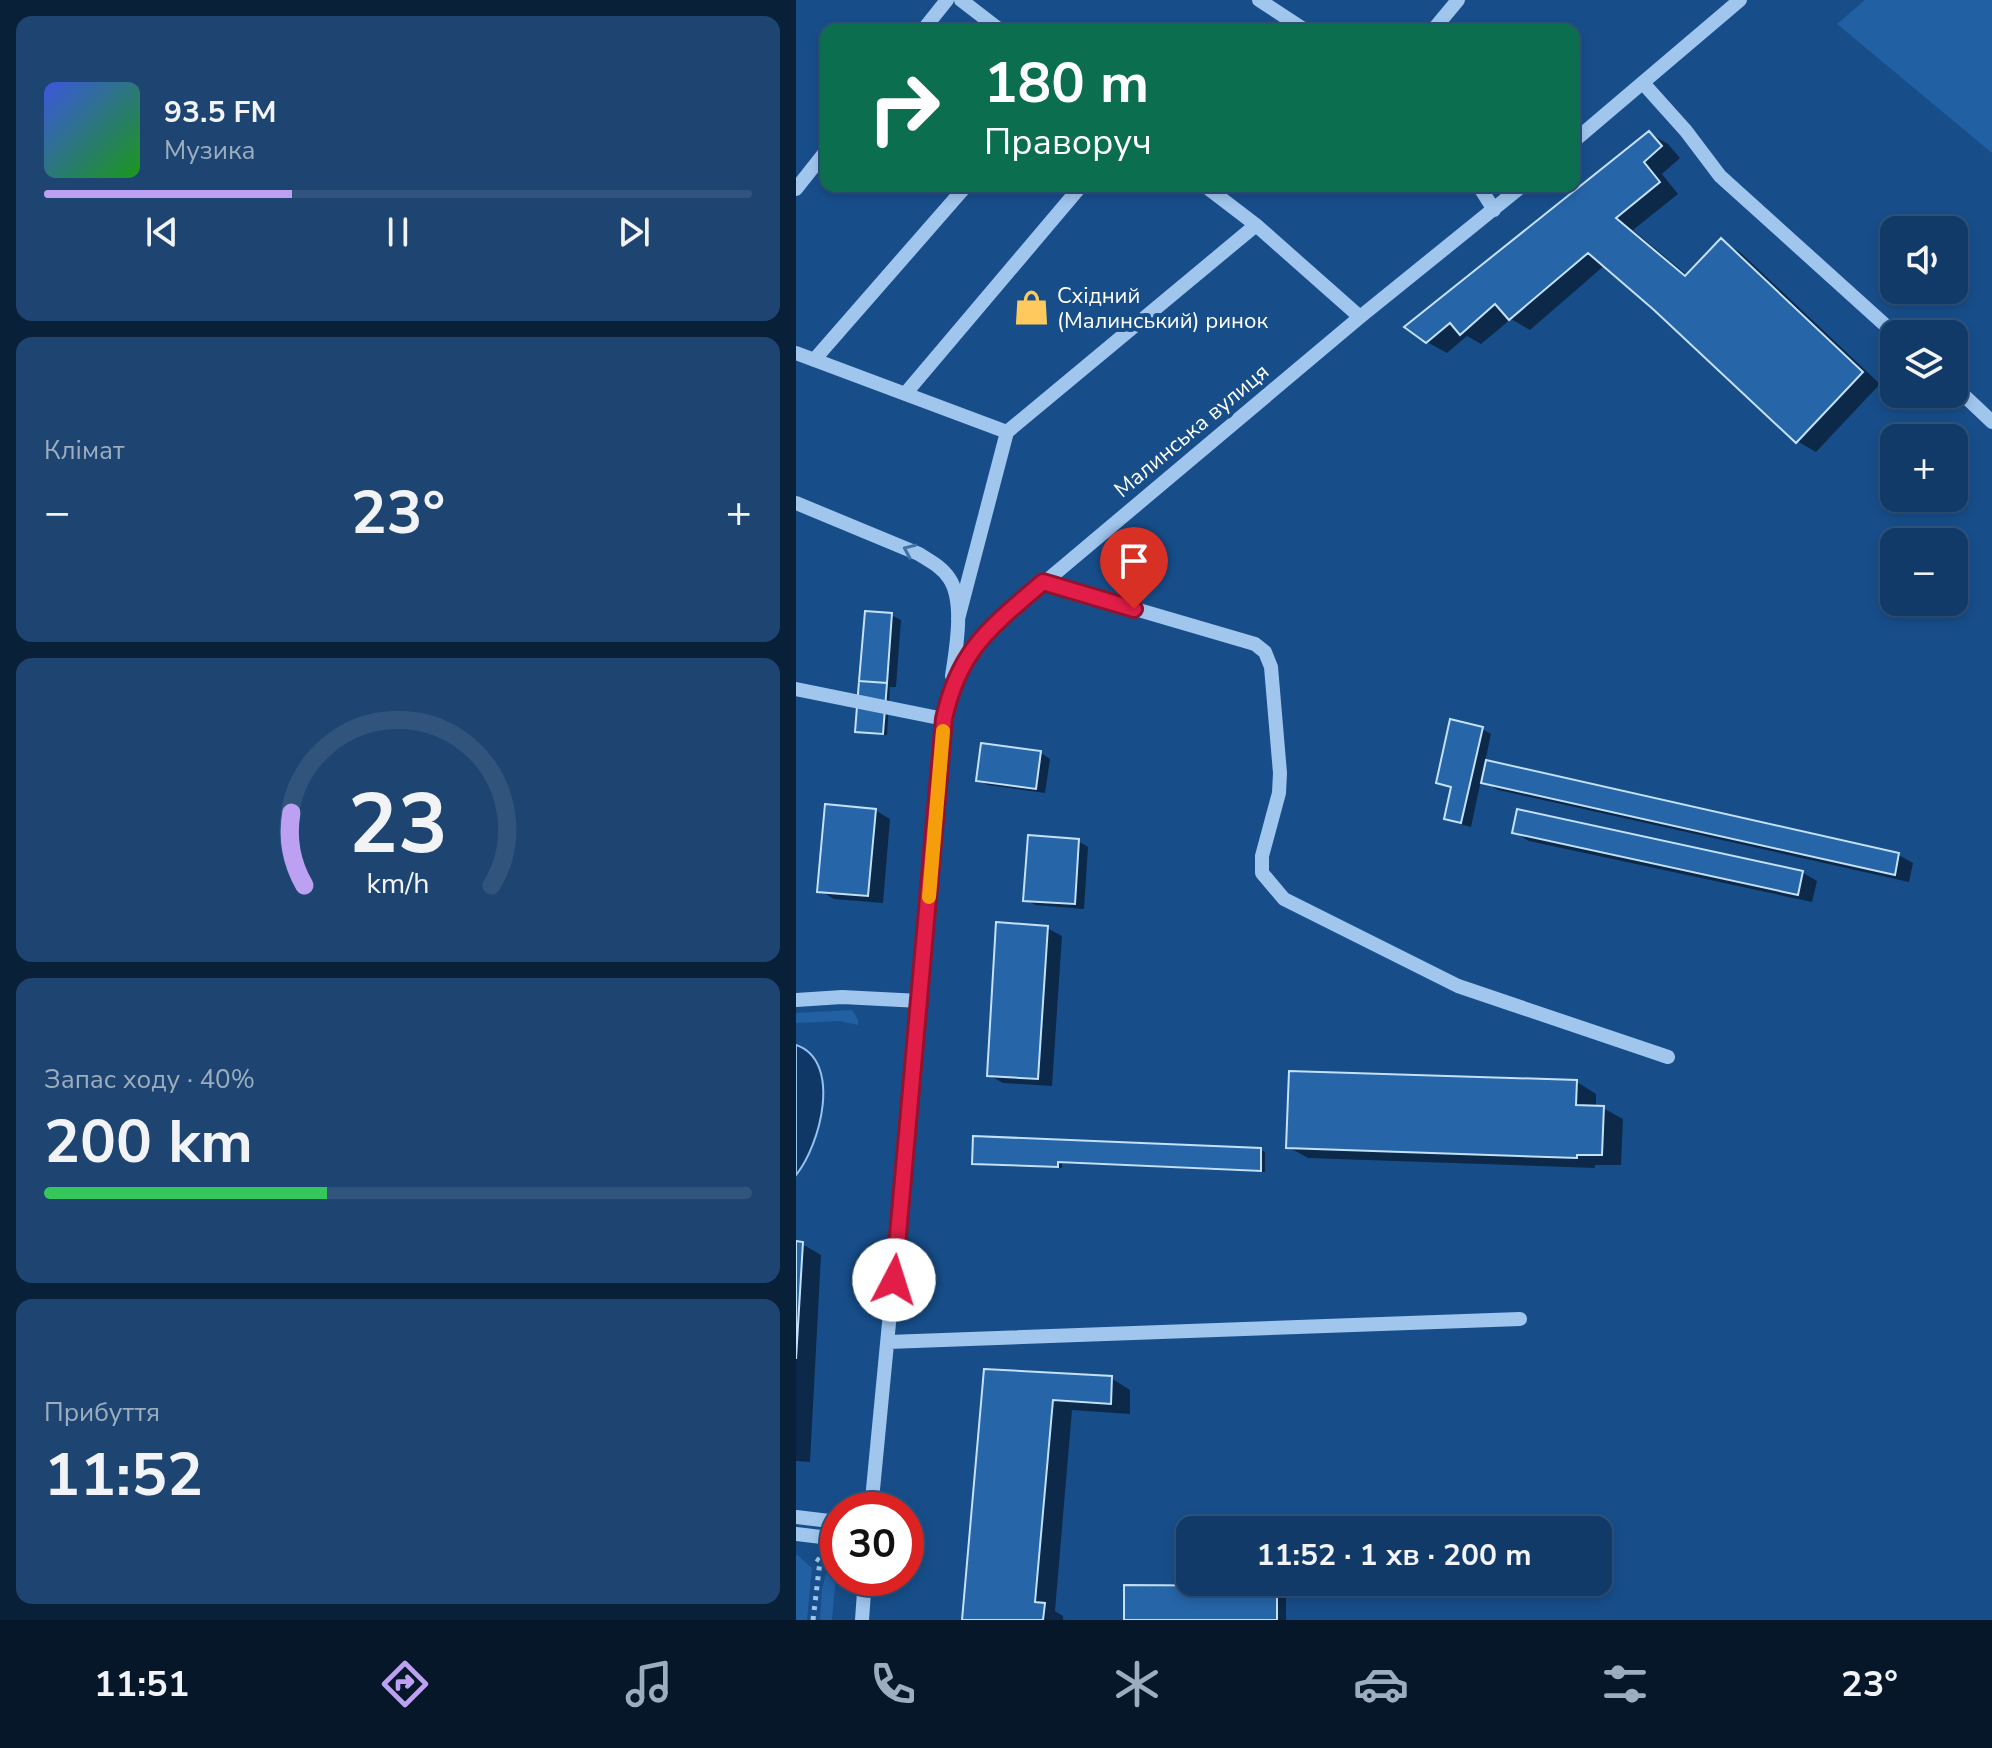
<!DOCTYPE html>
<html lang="uk">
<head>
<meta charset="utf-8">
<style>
  :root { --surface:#113a68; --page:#1e4571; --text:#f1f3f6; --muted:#9cadc0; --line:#30547c; --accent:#bca0f2 }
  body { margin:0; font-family:"Nunito Sans",sans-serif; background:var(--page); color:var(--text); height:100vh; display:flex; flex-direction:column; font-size:30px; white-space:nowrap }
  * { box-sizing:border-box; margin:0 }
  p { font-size:26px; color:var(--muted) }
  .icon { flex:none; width:44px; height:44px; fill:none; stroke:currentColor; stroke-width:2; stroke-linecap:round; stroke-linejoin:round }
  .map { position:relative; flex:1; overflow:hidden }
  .details { display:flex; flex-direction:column; gap:16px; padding:16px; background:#092039; width:796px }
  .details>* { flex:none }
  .hud { position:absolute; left:24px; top:24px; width:760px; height:168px; border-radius:16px; box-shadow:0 4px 12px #0003,0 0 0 2px var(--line); background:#0b6e4f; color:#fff; overflow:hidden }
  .fabs { position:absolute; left:1084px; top:216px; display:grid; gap:16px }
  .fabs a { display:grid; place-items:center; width:88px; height:88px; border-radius:16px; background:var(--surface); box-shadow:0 4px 12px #0003,0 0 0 2px var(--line); font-size:40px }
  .speed { position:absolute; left:24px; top:1492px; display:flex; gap:16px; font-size:40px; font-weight:700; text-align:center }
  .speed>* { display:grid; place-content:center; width:104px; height:104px; border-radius:50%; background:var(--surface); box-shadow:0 4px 12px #0003,0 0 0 2px var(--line); line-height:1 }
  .speed .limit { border:12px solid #d22; background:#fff; color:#111 }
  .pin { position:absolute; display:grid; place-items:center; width:68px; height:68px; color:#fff; margin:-82px -34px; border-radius:50% 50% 50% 0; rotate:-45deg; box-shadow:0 0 8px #0007 }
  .pin .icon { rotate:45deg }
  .me { position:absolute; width:88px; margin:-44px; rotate:5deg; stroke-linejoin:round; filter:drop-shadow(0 0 6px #0008) }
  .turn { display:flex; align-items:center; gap:28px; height:168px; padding:0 32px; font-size:36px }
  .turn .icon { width:104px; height:104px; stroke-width:2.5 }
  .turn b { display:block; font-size:56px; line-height:68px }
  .big { font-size:60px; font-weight:700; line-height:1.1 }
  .details .tile { flex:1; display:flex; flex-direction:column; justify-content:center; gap:12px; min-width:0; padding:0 28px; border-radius:16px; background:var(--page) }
  .details .dial { align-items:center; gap:0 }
  .dial svg { height:208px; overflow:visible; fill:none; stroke:var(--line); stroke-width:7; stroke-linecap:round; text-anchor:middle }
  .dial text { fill:var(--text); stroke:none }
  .song { display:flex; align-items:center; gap:24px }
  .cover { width:96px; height:96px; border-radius:12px; background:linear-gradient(135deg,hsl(230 70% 55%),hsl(120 70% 35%)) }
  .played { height:8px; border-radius:4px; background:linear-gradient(90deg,var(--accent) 35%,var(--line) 35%) }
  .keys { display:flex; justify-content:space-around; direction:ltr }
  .heat { display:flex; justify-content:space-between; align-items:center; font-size:44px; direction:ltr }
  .charge { height:12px; border-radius:6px; background:linear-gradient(90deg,#34c759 40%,var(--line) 0) }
  .trip { position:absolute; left:380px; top:1516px; width:436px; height:80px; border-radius:16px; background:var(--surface); box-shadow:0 4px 12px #0003,0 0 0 2px var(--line); font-weight:700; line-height:80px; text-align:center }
  .dock { display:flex; height:128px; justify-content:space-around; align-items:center; background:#07172a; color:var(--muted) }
  .dock .icon { width:56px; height:56px }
  .dock .active { color:var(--accent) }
  .dock b { font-size:36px; color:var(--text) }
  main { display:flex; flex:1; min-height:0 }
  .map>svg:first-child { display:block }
</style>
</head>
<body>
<main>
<section class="details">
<div class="tile">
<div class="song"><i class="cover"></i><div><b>93.5 FM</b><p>Музика</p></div></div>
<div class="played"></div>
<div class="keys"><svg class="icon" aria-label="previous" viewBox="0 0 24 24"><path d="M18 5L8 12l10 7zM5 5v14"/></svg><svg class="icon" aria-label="pause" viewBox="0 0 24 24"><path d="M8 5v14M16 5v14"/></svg><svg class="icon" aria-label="next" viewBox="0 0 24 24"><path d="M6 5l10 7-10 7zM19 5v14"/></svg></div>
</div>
<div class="tile"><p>Клімат</p>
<div class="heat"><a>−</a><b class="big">23°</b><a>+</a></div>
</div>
<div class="tile dial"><svg viewBox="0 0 100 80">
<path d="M14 69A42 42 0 1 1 86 69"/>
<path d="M14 69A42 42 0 0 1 9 41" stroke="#bca0f2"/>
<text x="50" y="56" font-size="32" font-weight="700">23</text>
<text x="50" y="72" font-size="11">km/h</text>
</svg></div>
<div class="tile"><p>Запас ходу · 40%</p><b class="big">200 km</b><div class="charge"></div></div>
<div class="tile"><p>Прибуття</p><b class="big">11:52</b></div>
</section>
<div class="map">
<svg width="1196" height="1620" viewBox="0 0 1196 1620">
  <rect width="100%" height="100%" fill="#174e8a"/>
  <path fill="#2060a3" d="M1069,0h127v153l-155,-129z
    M56,1010l6,10v5l-18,-4 -44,2v-10z
    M0,1554l16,14 -5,52h-11z
    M34,1560l6,8v7l-4,45h-12l2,-31z"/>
  <path fill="#0f3867" stroke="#92c2f1" stroke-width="2" d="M0,1045c47,16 24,101 0,130z"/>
  <path fill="#0007" d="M853,133l19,11 12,14 -18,16 16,20 -45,36 55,46 33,-35 19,11 140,132 -64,68 -19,-11 -192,-176 -75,65 -19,-11 -30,25 -14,-8 -20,17 -20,-11z
    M95,615l10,5 -5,67h-6l-3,48 -26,-2 -4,-2z
    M686,729l9,5 -6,28 414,93 14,8 -4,19 -411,-92 -17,-10 -10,47 -15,-4 -10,-5 7,-29 -15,-7z
    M187,745l58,8 9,6 -5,34 -57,-8 -10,-5z
    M79,810l15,9 -7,84 -49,-4 -15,-9z
    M718,832l288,40 15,9 -5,21 -283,-61z
    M282,841l10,6 -4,62 -49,-4 -9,-6z
    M251,928l15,8 -10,150 -49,-3 -14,-8z
    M781,1082l19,12v14h7l20,11 -2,46h-26v3l-287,-10 -20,-11z
    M465,1150l4,2v20l-203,-9v5l-84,-3 -4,-3z
    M0,1243l6,1 19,11 -11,207 -14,-1z
    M190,1371l125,7 19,12v24l-58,-4 -17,201 8,5v4h-99z
    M480,1588l10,5v27h-160z"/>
  <path fill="#2565a8" stroke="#c5e0fa" stroke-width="2" d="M853,131l13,15 -18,16 16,20 -44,36 69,58 36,-38 142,134 -67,71 -142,-133 -66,-57 -79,67 -14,-16 -35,31 -10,-12 -24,20 -22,-16z
    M69,611l27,2 -5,70 -28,-2z
    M63,681l28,2 -4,51 -28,-2z
    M654,719l33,8 -22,96 -17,-4 7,-32 -15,-4z
    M185,743l60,8 -5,38 -60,-8z
    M690,760l413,93 -4,22 -414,-92z
    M29,804l51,5 -8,87 -51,-4z
    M721,809l286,62 -5,24 -286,-62z
    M232,835l51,4 -4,65 -52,-3z
    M200,922l52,4 -10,153 -51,-3z
    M493,1071l288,9 -1,25 28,1 -2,49h-25v3l-291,-10z
    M177,1136l288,12v23l-203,-9v5l-86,-3z
    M0,1241l7,1 -7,117z
    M188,1369l128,7 -1,28 -58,-4 -18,202 10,1 -2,17h-81z
    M328,1585l153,1v34h-153z"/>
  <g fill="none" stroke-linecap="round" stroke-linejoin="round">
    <path stroke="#a0c6ee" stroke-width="5" stroke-dasharray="4 6" stroke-linecap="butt" d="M17,1620l7,-59 -6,-4"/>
    <path stroke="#a0c6ee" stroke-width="14" d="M165,0l39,30
      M463,0l46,30
      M127,30l24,-30
      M637,30l25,-30
      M847,83l43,48 34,45 175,158
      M778,141l166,-141
      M683,186l15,24
      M0,189l30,-38
      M460,225l104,92
      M0,353l211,79 -49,187
      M18,360l152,-174
      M1158,386l38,36
      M109,394l176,-208
      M211,432l249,-207 -51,-39
      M0,503l123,51c11,7 23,13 30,24 16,23 7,71 3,98
      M247,582l212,62 10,8 6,15 9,106 -1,20 -17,63v17l22,26 174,87 210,71
      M0,689l148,30
      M0,1000l46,-3 78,4
      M92,1342l632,-23
      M75,1510l49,-509 24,-282c9,-41 22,-64 51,-95l365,-307 162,-131
      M0,1517l42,5
      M0,1534l42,5
      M66,1620l3,-42"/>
  </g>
  <defs><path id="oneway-chevron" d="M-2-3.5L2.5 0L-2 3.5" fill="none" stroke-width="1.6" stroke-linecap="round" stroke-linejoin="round" transform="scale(2)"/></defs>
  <use stroke="#4072a8" href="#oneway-chevron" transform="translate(113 550) rotate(-156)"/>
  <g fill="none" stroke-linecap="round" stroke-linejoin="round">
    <defs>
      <path id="route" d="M98,1280l50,-561c15,-70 47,-92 99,-137l91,27"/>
    </defs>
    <use href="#route" stroke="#92132f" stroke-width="20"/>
    <use href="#route" stroke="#e11d48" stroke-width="14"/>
    <path stroke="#f59e0b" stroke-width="14" d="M133,897l14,-166"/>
  </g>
  <defs>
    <symbol id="shop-bare" viewBox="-9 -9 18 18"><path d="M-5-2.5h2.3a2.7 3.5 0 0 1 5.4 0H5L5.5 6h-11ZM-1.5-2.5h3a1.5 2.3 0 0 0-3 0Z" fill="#ffc95d" stroke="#174e8a" stroke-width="2.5" paint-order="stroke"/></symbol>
  </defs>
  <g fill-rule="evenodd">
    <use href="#shop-bare" x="210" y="282" width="51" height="51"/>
  </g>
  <g text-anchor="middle" stroke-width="8" stroke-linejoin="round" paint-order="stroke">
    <g font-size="22" fill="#fff" stroke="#174e8a" text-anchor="start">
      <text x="261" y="303">Східний<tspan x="261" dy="25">(Малинський) ринок</tspan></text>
    </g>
    <g font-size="22" fill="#fff" stroke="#174e8a">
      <text transform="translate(395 430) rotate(-40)" y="8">Малинська вулиця</text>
    </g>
  </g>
</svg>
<div class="fabs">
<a><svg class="icon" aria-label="sound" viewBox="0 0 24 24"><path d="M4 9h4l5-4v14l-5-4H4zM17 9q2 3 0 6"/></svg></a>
<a><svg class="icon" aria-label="layers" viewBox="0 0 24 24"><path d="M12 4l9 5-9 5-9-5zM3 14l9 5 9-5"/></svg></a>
<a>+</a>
<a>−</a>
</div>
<div class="speed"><div class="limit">30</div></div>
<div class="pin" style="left:338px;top:609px;background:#d93025"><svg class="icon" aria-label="arrive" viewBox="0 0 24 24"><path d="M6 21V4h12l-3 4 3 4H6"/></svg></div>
<svg class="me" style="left:98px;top:1280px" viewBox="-20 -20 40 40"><circle r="19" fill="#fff"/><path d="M0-13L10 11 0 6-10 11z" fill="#e11d48"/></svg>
<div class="trip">11:52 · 1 хв · 200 m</div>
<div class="hud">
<div class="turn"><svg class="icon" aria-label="right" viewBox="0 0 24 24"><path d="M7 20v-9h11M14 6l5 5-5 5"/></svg><div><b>180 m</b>Праворуч</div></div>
</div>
</div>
</main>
<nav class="dock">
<b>11:51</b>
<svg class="icon active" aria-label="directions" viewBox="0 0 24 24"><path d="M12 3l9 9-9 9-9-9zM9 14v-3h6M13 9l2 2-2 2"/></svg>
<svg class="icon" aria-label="music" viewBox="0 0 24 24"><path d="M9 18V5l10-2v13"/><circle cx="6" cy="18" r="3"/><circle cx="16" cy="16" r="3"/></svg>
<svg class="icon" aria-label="phone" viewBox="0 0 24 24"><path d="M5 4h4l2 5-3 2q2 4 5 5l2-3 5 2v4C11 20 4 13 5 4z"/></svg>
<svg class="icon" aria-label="climate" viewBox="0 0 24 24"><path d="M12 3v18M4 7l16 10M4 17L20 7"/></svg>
<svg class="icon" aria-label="car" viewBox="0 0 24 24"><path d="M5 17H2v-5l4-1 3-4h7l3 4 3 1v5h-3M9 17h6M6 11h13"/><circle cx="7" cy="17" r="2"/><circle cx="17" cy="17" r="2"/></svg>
<svg class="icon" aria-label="filters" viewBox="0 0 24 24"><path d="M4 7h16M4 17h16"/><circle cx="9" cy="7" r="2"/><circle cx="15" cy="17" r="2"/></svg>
<b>23°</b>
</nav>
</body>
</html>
